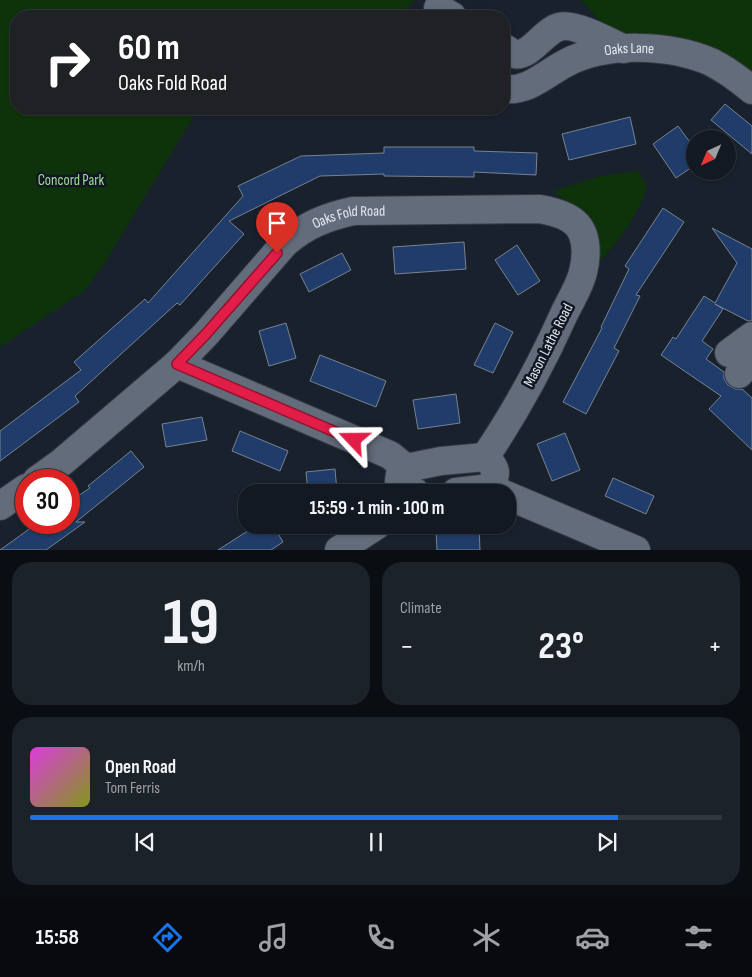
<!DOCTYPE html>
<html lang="en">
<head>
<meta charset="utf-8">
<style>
  :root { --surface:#131922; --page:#1c222a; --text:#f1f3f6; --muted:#9da0a5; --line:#323840; --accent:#1a73e8 }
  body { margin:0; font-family:"Sofia Sans Condensed",sans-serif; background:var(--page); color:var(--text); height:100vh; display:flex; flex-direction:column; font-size:19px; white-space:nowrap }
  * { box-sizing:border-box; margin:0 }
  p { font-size:16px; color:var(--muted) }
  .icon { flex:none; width:28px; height:28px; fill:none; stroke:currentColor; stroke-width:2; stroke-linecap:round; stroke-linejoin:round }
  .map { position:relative; height:550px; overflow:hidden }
  .drawer { display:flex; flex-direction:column; gap:12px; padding:12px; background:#0a0e13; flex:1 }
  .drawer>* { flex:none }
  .banner { position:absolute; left:10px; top:10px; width:500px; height:105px; border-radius:20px; box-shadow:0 1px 4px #0004,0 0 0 1px var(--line); background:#202124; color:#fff; overflow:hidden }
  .needle { width:32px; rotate:224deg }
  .buttons { position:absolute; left:686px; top:130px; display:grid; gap:10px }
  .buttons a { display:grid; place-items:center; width:50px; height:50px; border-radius:50%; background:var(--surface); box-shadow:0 1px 4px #0004,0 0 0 1px var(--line); font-size:25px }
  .speed { position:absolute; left:15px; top:469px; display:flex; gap:10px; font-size:25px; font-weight:700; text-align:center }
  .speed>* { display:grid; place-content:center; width:65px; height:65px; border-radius:50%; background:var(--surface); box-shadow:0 1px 4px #0004,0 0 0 1px var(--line); line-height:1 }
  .speed .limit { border:8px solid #d22; background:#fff; color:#111 }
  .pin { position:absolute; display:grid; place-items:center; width:42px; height:42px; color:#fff; margin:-51px -21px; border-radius:50% 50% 50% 0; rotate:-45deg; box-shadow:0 0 5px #0007 }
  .pin .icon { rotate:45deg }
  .me { position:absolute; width:55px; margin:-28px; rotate:293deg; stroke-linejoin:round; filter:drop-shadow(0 0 4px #0008) }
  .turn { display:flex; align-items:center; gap:18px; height:105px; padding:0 25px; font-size:22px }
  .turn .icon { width:65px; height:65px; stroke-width:2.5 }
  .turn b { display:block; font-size:35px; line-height:42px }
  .big { font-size:38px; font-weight:700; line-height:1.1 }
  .drawer .card { flex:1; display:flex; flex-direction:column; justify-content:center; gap:8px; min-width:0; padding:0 18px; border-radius:20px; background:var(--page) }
  .drawer .dial { align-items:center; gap:0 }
  .dial b { font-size:65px; line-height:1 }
  .song { display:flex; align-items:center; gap:15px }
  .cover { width:60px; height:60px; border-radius:8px; background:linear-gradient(135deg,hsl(300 70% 55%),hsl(70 70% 35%)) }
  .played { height:5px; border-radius:2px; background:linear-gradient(90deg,var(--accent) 85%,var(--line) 85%) }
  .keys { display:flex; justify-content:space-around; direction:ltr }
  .heat { display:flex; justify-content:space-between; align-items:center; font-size:28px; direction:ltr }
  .drawer .tiles { flex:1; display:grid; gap:12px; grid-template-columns:1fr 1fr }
  .card:last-child { grid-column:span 2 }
  .trip { position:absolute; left:238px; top:484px; width:278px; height:50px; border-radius:20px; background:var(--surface); box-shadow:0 1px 4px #0004,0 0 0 1px var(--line); font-weight:700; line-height:50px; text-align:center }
  .tabs { display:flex; height:80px; justify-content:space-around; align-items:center; background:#080a0e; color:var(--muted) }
  .tabs .icon { width:35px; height:35px }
  .tabs .on { color:var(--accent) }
  .tabs b { font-size:22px; color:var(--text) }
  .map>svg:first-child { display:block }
</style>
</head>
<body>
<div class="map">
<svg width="752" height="550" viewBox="0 0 752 550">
  <rect width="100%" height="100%" fill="#19212d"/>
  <path fill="#0e330a" d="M0,0h415l-15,16h-384v93h182l-95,157 -19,25 -84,56z
    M581,0h171v81l-137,-43z
    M638,171l9,15c-9,31 -31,60 -54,82l-14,-58 -26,-19 47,-15z"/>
  <path fill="#1f3c6b" stroke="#788291" d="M725,104l27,22v28l-41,-34z
    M630,117l6,27 -67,16 -7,-26z
    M678,126l17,23v16l-19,13 -23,-34z
    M384,147h90v4l63,2 -1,22 -62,-3v5l-90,-1v-2l-64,2 -91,45 15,13 -64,71 -3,-2 -102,93 4,6 -79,59v-30l81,-61 -7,-8 71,-63 3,4 95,-107 -5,-10 63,-30 83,-3z
    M663,208l21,14 -48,73 4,1 -26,52 5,3 -33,63 -23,-12 39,-74 -1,-1 28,-58 -4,-3z
    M712,228l40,21v72h-4l-33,-17 8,5 -21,32 11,8 -7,10 18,13v7l4,6 7,4h7l10,9v52l-43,-41 12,-13 -60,-41 12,-18 3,2 28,-43 11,7 22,-40z
    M464,242l2,27 -71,5 -2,-27z
    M517,245l23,36 -22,14 -23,-35z
    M342,253l9,17 -42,22 -9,-18z
    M286,323l10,35 -27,8 -10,-35z
    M495,323l18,9 -20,41 -19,-8z
    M320,355l66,26 -10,26 -66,-26z
    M456,394l4,29 -42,6 -5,-29z
    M202,417l5,23 -41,7 -4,-23z
    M240,431l48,20 -8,20 -48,-20z
    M565,433l15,37 -28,11 -15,-37z
    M131,451l13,16 -68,55h9l-39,28h-46l39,-28h30v-20l21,-14 -2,-2z
    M335,469l2,23h-29l-2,-20z
    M613,478l41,18 -8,18 -41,-18z
    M257,525h16l10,17 -12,8h-53z
    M479,527l1,23h-43l-1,-21z"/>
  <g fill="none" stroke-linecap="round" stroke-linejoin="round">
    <defs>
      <g id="minor">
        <path d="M438,8l14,8"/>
        <path d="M504,48c3,1 7,5 10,6 15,4 30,-23 45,-27 14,-5 51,15 65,22"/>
        <path id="s1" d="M504,89c24,3 41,-15 62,-26 40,-21 103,-19 145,-1 14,7 29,18 41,28"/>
        <path d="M729,353l23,-17"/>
        <path d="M177,364l213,91 16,13"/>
        <path d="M739,374l13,-14"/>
        <path id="s2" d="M37,480l25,-18 115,-98 29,-30 79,-91c21,-18 41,-26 68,-32l187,-2c16,3 37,8 43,26 4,11 3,26 0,37 -3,14 -13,29 -19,42 -22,49 -49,99 -79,143"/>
        <path d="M415,492l-9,-2 -7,-9 1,-7 6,-6 35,-7 44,-4c13,12 12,16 5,31"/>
        <path d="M456,492l34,-4 10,4"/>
        <path d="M506,495l130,55"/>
        <path d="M0,506l26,-18"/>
        <path d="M339,550l38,-25"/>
      </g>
    </defs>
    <use href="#minor" stroke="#363b45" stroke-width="30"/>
    <use href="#minor" stroke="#636c7b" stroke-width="28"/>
  </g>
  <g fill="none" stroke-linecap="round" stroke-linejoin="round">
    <defs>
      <path id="route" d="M277,253l-71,81 -29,30 177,76"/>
    </defs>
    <use href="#route" stroke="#92132f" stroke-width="12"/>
    <use href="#route" stroke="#e11d48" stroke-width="9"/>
  </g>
  <g text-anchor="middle" stroke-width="5" stroke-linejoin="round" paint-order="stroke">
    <g font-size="15" fill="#e2e8f0" stroke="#101723">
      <text dy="5" stroke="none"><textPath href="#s1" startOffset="134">Oaks Lane</textPath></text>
      <text dy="5" stroke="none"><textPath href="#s2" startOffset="415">Oaks Fold Road</textPath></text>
      <text transform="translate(548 345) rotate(-63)" y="5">Mason Lathe Road</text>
    </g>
    <g font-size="15" fill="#9ede96" stroke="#101723">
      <text x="71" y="185">Concord Park</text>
    </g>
  </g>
</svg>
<div class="buttons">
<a><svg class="needle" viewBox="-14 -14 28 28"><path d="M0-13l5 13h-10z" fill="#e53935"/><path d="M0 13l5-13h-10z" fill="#9da0a5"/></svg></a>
</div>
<div class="speed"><div class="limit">30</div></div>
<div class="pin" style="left:277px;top:253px;background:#d93025"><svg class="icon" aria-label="arrive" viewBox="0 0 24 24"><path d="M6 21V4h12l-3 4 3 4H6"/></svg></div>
<svg class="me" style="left:354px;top:440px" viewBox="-20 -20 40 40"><path d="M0-17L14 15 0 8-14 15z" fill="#e11d48" stroke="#fff" stroke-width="4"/></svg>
<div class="trip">15:59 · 1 min · 100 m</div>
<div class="banner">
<div class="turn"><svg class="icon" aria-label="right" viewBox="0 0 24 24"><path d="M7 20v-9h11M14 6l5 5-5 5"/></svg><div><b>60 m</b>Oaks Fold Road</div></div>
</div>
</div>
<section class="drawer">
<div class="tiles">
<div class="card dial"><b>19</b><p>km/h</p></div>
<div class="card"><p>Climate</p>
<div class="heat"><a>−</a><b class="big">23°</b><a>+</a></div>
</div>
<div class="card">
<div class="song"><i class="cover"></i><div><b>Open Road</b><p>Tom Ferris</p></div></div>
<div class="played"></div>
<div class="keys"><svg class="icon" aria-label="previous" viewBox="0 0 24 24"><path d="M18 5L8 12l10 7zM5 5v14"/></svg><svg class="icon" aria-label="pause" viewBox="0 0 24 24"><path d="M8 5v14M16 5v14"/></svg><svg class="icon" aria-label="next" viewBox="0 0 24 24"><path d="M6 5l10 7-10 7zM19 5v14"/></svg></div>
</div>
</div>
</section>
<nav class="tabs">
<b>15:58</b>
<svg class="icon on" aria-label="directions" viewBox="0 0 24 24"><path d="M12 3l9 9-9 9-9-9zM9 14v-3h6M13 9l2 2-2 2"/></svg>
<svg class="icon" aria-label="music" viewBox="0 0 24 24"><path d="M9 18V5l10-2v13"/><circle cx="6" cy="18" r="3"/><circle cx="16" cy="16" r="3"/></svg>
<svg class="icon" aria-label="phone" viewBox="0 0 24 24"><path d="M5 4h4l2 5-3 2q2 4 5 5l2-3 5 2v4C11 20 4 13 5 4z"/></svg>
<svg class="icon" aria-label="climate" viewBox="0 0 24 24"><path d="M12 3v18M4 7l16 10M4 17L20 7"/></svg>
<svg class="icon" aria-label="car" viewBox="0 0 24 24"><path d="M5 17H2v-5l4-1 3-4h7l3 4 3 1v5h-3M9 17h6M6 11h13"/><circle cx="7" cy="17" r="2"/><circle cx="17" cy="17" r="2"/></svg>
<svg class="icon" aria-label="filters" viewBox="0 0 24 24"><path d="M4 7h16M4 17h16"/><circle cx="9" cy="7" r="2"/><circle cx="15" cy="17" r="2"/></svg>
</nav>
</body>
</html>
